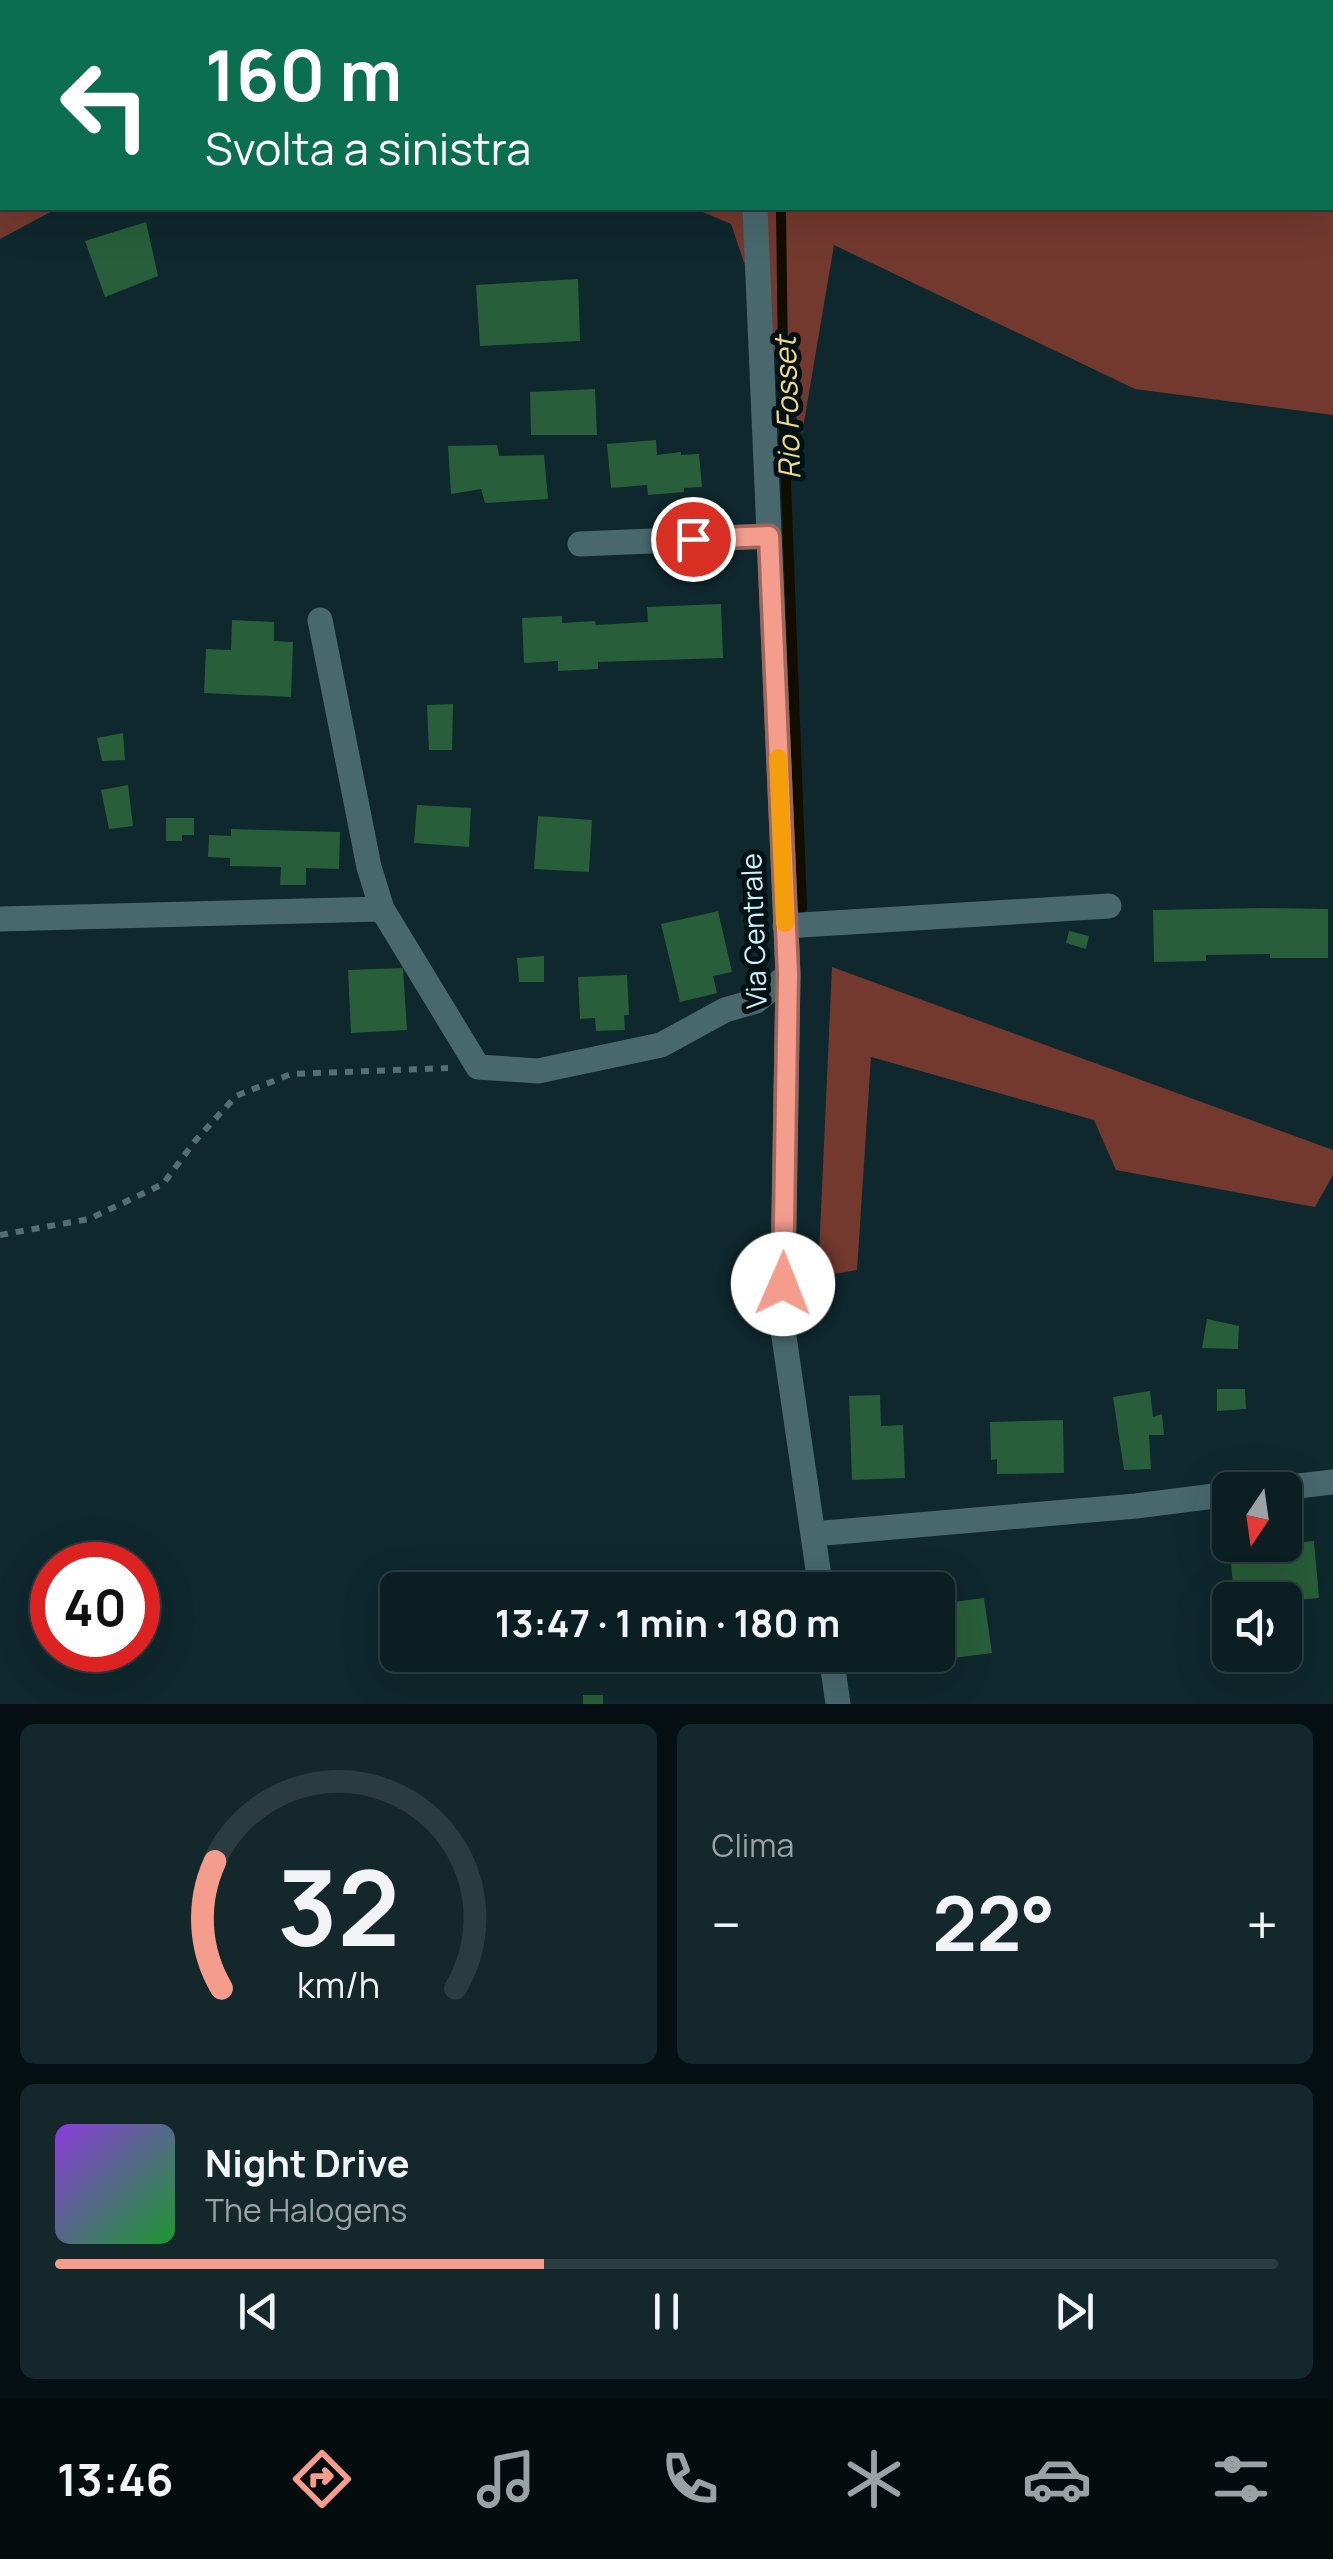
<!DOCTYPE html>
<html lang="it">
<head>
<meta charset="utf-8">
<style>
  :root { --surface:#0b1e22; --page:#14272a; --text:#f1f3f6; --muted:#9aa2a5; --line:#2b3c40; --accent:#f49d8c }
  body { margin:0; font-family:Manrope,sans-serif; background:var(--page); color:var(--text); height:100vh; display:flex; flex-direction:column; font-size:38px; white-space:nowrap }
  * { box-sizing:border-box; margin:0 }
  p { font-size:32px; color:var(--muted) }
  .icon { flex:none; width:55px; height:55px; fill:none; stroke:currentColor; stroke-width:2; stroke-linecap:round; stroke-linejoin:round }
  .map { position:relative; height:1704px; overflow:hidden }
  .details { display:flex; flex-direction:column; gap:20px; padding:20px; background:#061013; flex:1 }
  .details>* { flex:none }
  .hud { position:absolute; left:0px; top:0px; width:1335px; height:210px; box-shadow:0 10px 40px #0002,0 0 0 2px var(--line); background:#0b6e4f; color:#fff; overflow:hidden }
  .needle { width:65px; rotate:193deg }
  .tools { position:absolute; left:1212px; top:1472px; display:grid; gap:20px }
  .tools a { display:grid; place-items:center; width:90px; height:90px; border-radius:15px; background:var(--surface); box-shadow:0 10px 40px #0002,0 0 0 2px var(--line); font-size:50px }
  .speed { position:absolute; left:30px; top:1542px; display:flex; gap:20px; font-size:50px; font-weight:700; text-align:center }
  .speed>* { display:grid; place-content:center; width:130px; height:130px; border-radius:50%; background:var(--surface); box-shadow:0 10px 40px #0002,0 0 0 2px var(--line); line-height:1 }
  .speed .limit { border:15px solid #d22; background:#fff; color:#111 }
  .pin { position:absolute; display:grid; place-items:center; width:85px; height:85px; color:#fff; margin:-42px; border:5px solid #fff; border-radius:50%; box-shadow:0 2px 10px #0007 }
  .me { position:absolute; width:110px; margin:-55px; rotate:1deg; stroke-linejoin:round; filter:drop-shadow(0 0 8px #0008) }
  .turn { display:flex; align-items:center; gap:35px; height:210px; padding:0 40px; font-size:45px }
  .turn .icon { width:130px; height:130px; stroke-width:2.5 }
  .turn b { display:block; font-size:70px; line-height:85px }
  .big { font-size:75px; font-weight:700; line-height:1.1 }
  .details .tile { flex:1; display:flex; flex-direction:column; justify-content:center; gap:15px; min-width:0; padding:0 35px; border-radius:15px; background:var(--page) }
  .details .dial { align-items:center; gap:0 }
  .dial svg { height:260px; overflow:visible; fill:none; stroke:var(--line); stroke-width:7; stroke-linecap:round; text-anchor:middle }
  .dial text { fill:var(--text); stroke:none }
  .song { display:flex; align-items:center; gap:30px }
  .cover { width:120px; height:120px; border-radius:15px; background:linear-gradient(135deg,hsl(270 70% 55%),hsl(130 70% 35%)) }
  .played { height:10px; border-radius:5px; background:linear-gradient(90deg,var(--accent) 40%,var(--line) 40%) }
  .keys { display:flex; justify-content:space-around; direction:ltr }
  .heat { display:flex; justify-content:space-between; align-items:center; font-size:55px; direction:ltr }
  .details .tiles { flex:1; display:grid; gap:20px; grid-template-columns:1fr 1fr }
  .tile:last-child { grid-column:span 2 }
  .trip { position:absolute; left:380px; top:1572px; width:575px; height:100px; border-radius:15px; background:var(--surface); box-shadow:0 10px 40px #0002,0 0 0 2px var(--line); font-weight:700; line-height:100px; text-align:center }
  .menu { display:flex; height:160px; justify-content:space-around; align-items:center; background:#040c0e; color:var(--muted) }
  .menu .icon { width:70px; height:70px }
  .menu .current { color:var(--accent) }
  .menu b { font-size:45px; color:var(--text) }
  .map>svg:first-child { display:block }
</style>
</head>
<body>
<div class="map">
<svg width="1333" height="1704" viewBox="0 0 1333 1704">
  <rect width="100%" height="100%" fill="#0f282d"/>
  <path fill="#73392e" d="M668,0h459l1,2h-462z
    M1333,80v335l-198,-26 -301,-144 -32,189 -71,-210 -38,-16h639z
    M0,174h2v34h56l-58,31z
    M832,967l501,183v25l-18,32 -199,-37 -22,-50 -223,-63 -14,213 -39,7z"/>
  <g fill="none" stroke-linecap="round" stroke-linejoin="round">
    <path stroke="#130d00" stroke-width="10" d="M825,2l1,-2
      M783,208l-2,3 3,220 18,477"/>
  </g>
  <path fill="#285e39" d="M146,222l12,54 -53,21 -20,-56z
    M578,279l2,62 -100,5 -4,-61z
    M595,389l2,46h-66l-1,-43z
    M656,440l1,15 24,-3v3l18,-1 3,33 -18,1v4l-36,3 -1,-10 -36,3 -4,-44z
    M497,445l2,11 45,-1 4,44 -63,4 -4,-14 -30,5 -3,-48z
    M721,604l2,54 -125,4v7l-40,2v-10l-34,2 -2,-45 40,-2v7l33,-2 1,4 52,-3 -1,-15z
    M232,620l42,2v19l19,1 -2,55 -87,-4 2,-44 25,1z
    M453,704l-1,46h-23l-2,-45z
    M123,733l2,27 -23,1 -5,-23z
    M128,785l5,41 -24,3 -8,-39z
    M417,805l54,3 -2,39 -55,-4z
    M538,816l54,4 -3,52 -55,-3z
    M166,818h28v17h-12v6h-16z
    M231,829l109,3 -1,37 -33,-1v17h-26l1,-18 -51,-1v-8l-22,-1 1,-22 22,1z
    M1262,908l66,1v49h-58v-4l-64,1v6l-52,1 -1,-52z
    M718,911l14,61 -19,4 4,17 -37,9 -19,-78z
    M1069,931l20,5 -3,13 -20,-6z
    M544,956v26h-25l-2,-24z
    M403,968l4,62 -56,3 -3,-63z
    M627,975l2,40h-5l1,15 -29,1 -1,-13 -15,1 -2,-42z
    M1207,1319l32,7 -1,23 -36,-1z
    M1217,1389h28l1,20 -29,2z
    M1150,1391l3,26 9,-3 2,21h-15l2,34 -27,1 -11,-73z
    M880,1395l1,31 22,-1 2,53 -53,2 -3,-84z
    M1063,1420l1,53 -67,1v-15l-6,1 -1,-38z
    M1314,1541l5,57 -34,3 -51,-1 -4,-52z
    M984,1598l8,55 -69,9 -1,-7h16v-51z
    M583,1695h20v9h-20z"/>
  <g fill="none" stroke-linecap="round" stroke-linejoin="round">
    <path stroke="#526f75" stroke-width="6" stroke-dasharray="8 8" stroke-linecap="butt" d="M363,2l3,-2
      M0,199l2,-1
      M0,1235l89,-16 74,-35 32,-43 41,-45 55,-22 157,-6"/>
    <path stroke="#48686e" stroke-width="25" d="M803,2l1,-2
      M755,208l33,767 -6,348 39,267
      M580,544l189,-8
      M320,620l49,247 13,42 96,158 60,4 123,-26 64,-35 31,-9 32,-26
      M0,919l382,-10
      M785,926l324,-20
      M1265,1490l68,-8
      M813,1534l323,-28 94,-12
      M831,1655l7,49"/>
  </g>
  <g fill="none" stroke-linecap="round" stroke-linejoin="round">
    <defs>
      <path id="route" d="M693,539l76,-3 19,438 -5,310"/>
    </defs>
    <use href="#route" stroke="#9f665b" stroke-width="25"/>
    <use href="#route" stroke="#f49d8c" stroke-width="18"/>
    <path stroke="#f59e0b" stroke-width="18" d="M778,758l7,165"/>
  </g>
  <g text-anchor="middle" stroke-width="10" stroke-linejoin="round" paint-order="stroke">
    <g font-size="28" fill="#cef3fb" stroke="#001115">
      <text transform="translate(754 931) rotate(-92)" y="10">Via Centrale</text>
    </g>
    <g font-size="30" font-style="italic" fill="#f5d87f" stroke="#001115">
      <text transform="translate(788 408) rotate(-92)" y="10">Rio Fosset</text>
    </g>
  </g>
</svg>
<div class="tools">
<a><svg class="needle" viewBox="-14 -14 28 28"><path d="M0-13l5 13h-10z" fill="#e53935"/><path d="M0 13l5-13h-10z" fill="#9aa2a5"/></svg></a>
<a><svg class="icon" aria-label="sound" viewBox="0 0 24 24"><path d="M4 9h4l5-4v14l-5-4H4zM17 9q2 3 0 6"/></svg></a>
</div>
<div class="speed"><div class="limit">40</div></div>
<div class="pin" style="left:693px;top:539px;background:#d93025"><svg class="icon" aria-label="arrive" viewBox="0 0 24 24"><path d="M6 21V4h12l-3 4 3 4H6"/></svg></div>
<svg class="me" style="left:783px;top:1284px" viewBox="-20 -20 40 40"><circle r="19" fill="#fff"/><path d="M0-13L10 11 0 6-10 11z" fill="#f49d8c"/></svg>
<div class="trip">13:47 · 1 min · 180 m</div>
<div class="hud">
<div class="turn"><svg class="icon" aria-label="left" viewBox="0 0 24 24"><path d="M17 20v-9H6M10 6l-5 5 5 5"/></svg><div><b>160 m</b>Svolta a sinistra</div></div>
</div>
</div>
<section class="details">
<div class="tiles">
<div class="tile dial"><svg viewBox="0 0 100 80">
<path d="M14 69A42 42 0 1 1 86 69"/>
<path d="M14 69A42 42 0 0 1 12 30" stroke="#f49d8c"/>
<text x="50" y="56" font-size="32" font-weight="700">32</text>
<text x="50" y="72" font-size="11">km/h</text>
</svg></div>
<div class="tile"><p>Clima</p>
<div class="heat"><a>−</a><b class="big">22°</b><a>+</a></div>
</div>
<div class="tile">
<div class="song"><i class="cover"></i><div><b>Night Drive</b><p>The Halogens</p></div></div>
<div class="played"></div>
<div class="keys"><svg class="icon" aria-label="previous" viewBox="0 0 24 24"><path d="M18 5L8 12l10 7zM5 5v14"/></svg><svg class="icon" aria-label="pause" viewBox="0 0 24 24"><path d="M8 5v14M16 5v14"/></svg><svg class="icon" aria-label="next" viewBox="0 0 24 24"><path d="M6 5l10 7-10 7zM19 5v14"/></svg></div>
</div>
</div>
</section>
<nav class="menu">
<b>13:46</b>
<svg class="icon current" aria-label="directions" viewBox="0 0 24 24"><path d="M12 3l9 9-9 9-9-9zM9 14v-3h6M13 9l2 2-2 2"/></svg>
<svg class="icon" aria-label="music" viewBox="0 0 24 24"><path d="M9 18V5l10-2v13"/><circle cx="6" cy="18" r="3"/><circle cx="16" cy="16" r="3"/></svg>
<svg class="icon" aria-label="phone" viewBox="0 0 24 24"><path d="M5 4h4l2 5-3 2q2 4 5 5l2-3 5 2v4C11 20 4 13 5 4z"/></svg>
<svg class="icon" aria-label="climate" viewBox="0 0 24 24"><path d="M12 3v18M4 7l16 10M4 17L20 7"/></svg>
<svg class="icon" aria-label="car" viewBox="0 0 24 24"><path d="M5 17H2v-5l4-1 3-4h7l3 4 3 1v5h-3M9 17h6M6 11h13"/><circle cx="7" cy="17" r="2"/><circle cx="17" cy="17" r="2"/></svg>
<svg class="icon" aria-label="filters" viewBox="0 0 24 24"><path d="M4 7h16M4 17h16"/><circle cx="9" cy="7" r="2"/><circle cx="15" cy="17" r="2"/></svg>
</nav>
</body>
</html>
